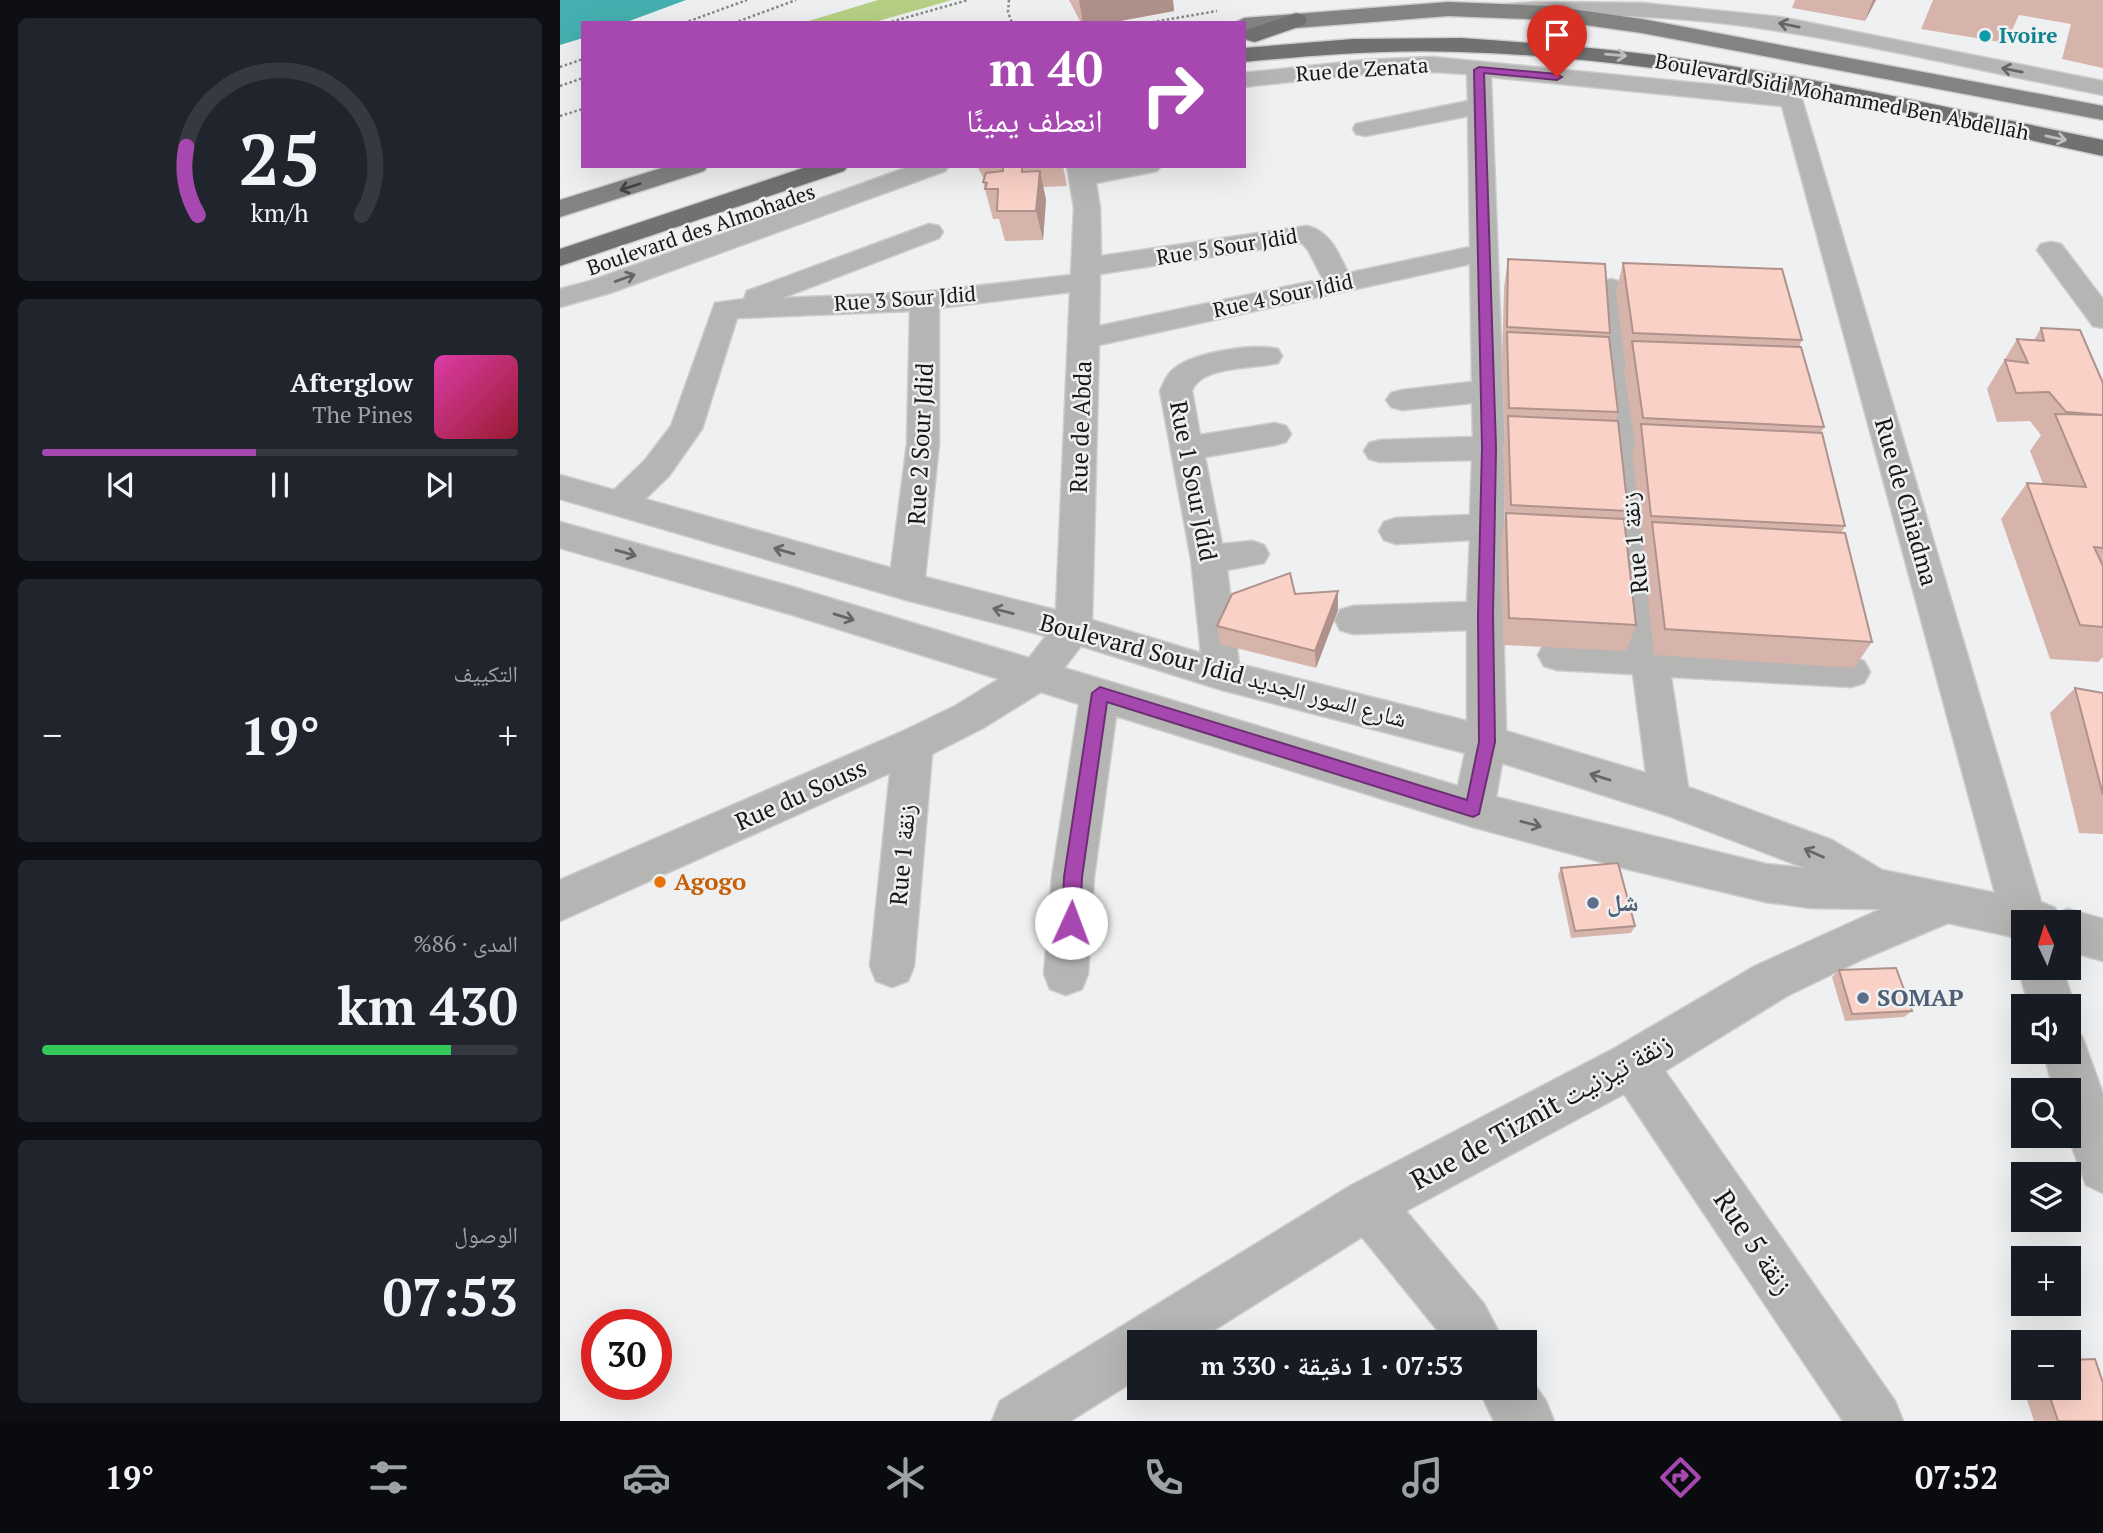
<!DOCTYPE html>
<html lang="ar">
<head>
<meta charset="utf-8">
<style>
  :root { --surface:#171b24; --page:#20242c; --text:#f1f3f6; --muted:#9ea1a6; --line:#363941; --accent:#a748b1 }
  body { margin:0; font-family:"PT Serif","Noto Naskh Arabic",serif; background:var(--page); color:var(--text); direction:rtl; height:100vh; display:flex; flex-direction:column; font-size:26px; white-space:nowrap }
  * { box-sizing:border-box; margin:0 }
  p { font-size:23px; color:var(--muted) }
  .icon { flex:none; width:38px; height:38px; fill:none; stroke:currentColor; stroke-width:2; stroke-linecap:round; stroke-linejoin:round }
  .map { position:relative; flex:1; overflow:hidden; direction:ltr }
  .sheet { display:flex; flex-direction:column; gap:18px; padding:18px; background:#0d0f14; width:560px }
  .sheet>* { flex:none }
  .top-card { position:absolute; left:21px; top:21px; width:665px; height:147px; border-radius:0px; box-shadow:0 7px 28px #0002; direction:rtl; background:#a748b1; color:#fff; overflow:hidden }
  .needle { width:46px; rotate:356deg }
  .controls { position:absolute; left:1451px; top:910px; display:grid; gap:14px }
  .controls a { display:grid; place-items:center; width:70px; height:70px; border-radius:0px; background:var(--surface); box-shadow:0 7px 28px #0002; font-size:35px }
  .speed { position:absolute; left:21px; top:1309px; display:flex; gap:14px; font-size:35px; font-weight:700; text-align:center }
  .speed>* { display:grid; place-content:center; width:91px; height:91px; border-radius:50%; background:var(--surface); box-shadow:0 7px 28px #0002; line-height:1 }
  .speed .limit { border:10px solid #d22; background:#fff; color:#111 }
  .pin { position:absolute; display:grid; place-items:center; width:60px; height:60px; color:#fff; margin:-72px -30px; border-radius:50% 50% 50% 0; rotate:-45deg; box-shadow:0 0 7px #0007 }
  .pin .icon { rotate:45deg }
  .me { position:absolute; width:77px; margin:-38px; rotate:2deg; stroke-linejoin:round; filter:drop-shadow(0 0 5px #0008) }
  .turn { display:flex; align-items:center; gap:24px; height:147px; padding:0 28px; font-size:32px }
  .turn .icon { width:91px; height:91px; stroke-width:2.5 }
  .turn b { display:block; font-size:49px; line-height:60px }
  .big { font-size:52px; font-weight:800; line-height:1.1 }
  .sheet .tile { flex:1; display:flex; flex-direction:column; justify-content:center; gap:10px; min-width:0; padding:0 24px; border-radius:10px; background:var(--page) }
  .sheet .dial { align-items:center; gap:0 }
  .dial svg { height:182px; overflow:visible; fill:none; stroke:var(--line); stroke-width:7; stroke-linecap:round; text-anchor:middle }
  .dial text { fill:var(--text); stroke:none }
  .song { display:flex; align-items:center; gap:21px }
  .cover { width:84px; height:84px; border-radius:10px; background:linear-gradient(135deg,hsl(320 70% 55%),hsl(350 70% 35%)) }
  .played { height:7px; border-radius:4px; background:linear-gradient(90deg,var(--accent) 45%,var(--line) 45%) }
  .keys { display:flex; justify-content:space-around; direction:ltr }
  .heat { display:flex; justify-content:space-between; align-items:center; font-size:38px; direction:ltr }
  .charge { height:10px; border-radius:5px; background:linear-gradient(90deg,#34c759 86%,var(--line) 0) }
  .trip { position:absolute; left:567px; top:1330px; width:410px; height:70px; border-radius:0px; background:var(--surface); box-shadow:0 7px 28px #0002; font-weight:800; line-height:70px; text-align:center; direction:rtl }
  .tab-bar { display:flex; height:112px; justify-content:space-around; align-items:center; background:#090b0e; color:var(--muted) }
  .tab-bar .icon { width:49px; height:49px }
  .tab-bar .on { color:var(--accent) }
  .tab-bar b { font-size:32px; color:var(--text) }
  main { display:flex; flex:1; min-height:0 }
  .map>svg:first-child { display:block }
</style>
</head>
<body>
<main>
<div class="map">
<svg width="1543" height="1421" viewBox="0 0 1543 1421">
  <rect width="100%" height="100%" fill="#eff0f1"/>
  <path fill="#b6d085" d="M318,0h74l-81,23h-69z"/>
  <path fill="#45b0b1" d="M0,0h126l-62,23h-41v15l-23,7z"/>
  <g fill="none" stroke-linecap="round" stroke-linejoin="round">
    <defs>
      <path id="minor" d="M978,2l104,1 138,14 323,64v14c-108,-21 -215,-47 -324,-64 -91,-15 -184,-19 -276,-14l-8,-2 -3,-5 3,-5z
        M873,57l345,34 -3,-10 4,-5h16l246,826 14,6 3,5 10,-4 35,10v42l-35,-10v-29h-45v20l-14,-6 -61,-13 -85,36 -76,37 -122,75 230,330 8,20h-60l-219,-327 -218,117 78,93 20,38h-57l-85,-105 -167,105h-56v36l-69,43h-78l8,-20 350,-215 265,-138 140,-82 126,-57 -70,-1 -45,-6 -135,-32 -158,-43 -357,-111 -22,161 -6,97 -6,15 -16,6 -16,-6 -6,-15 8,-97 27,-173 -38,-12 -58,36 -51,26 -18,212 -6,15 -16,6 -16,-6 -6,-15 20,-193 -330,148v-41l339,-147 56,-27 44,-27 -206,-64 -233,-67v-26l233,65 236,71 17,-22 -140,-36 -346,-101v-24l54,15 31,-30 26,-34 44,-123 29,-4 3,-8 182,-67 10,2 4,6 -4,6 -157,60 142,-6 147,-17 3,-67 -7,-42h94l-4,5 -61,12 4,25 1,48 206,-30c23,5 32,28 41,47l122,-26 -2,-131 -103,20 -9,-2 -3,-5 3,-5 9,-2 103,-21 -1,-27c-74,-7 -149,5 -223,13v-14l121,-13zM931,77l291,29 213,787 -113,-23 -50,-30 -144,-53 -17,-110 180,10 13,-4 6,-11 -6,-11 -13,-4 -184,-11 -16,-102 -26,-256 -4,-6 -10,-3 -10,3 -4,6 20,256 12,100 -72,-4 -13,4 -6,11 6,11 13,4 76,4 13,99 -140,-42 -3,-116 2,-167zM742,243l6,7 15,29 -224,47 1,-52zM910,264l2,118 -70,8 -11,3 -5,7 5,7 11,3 70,-7 1,34 -93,3 -11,3 -5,8 5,8 11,3 92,-2 -2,55 -74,3 -12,4 -5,9 5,9 12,4 74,-4 -3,62 -114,4 -13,4 -5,10 5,10 13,4 114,-4v91l-228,-57 -12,-94 37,-7 5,-9 -5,-9 -12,-4 -30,3 -17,-87 70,-12 11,-3 5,-8 -5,-8 -11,-3 -75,12 -8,-44c9,-26 63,-22 86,-28l4,-7 -4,-7c-24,-6 -83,3 -103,19 -8,6 -11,14 -15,23l31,168 10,94 -109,-33 7,-275zM510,292l-14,318 -131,-33 14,-133v-136zM350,311l-3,133 -16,124 -246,-69 24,-23 33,-47 35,-111zM521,646l141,44 243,63 -7,33 -394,-118zM942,763l167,53 136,52 -39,-4 -270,-67z
        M351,166h38l-4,5 -335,122 -50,14v-18l30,-8z
        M1491,242l10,2 42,55v29l-10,-2 -56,-76 4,-6z
        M1463,956v12h39l13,38 -7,15v-15h-39l-11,-38z
        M1508,1030l14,6 21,58v99l-17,-8 -18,-49v-46h-14l-11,-38h25z
        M964,1369l22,32 8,20h-60l-16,-33h46z"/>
      <path id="major" d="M888,2l102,4 92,13 461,87v14l-461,-87 -92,-13 -102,-4 -204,16v-9h-10l10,-5z
        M108,166h40l-4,5 -144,46v-17z"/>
      <path id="highway" d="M736,13l8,2 3,5 -3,5 -49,17 -8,-2 -3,-4 3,-6z
        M901,38c72,5 144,10 216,20 143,20 285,53 426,82v16c-211,-46 -425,-98 -642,-104 -73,-3 -145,3 -217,10v-14l109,-9z
        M249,166h39l-4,5 -284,95v-17z"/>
    </defs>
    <use href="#minor" stroke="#cdcdce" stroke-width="3"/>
    <use href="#major" stroke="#cdcdce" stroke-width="3"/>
    <use href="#highway" stroke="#cdcdce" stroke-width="3"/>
    <path stroke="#878788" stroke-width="2.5" stroke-dasharray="2.5 2.5" stroke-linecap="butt" d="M449,0l-1,12 4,11
      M124,23l63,-23
      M174,23l62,-23
      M327,23l81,-23
      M587,23l70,-12
      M0,67l23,-8
      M0,86l23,-8
      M0,116l23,-7"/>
    <use href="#minor" fill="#b5b5b4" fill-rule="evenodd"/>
    <use href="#major" fill="#838382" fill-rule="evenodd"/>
    <use href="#highway" fill="#717170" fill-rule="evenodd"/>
  </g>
  <path fill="#d7b4ab" d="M509,0h104l1,11 -65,12h-28z
    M1235,0h81l-11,21 -73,-13z
    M1373,0h170v68l-41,-9 9,-35 -52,-9 -13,28 -85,-14z
    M417,166h86l4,20 -24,1 3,13 -3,40 -38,1 -6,-22h-6l-10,-37 1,-3z
    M948,259l102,74 -1,4 9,75 -3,9 13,90 -4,11 12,103 -10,26 -123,-6 -2,-104 4,-23 -2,-73 2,-8 -3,-76 2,-73z
    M1063,263l179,77 -3,7 25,80 -3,6 24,93 -4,7 31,109 -18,26 -200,-13 -11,-105 2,-6 -3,-1 -10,-91 3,-7 -11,-75 2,-7 -1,-1 -9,-70z
    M1481,328l62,55v274l-5,5 -48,-3 -49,-140 26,-36 16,1 -13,-33 11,-16 -11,-14 -33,1 -10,-33 30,-50 17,1z
    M778,591v19l-22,58 -96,-24 -3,-18 78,-32z
    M1515,688l28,5v141l-24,-1 -29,-120z
    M1001,868l74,58 -4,7 -60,5 -13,-63z
    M1279,970l73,41 -8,6 -59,4 -13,-44z
    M1463,1362v25l-8,-24z
    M1463,1388h45l35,33h-69z"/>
  <path fill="#af928b" d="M519,0h94l1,11 -65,12h-26z
    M1313,0h3l-11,21z
    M480,171l6,29 -3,40 -7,-29z
    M778,591v19l-22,58 -1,-17z"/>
  <path fill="#fad1c7" stroke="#af928b" stroke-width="2" d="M441,166h21v6l18,-1 -4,40h-39l1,-22h-13l2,-6 -4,-1 3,-9 17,-2v-5z
    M948,259l97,5 5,69 -103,-6z
    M1063,263l159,6 20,71 -169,-7z
    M1481,328l39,2 23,53v32l-37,-3 -17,-20 -33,1 -11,-33 23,3 -11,-24 27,2z
    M947,332l102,5 9,75 -109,-4z
    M1072,341l169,6 23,80 -181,-9z
    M1495,414l48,1v133l-9,-1 9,19v61l-23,-2 -53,-142 59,4z
    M948,416l110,5 10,90 -117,-6z
    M1081,424l181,9 23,93 -194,-10z
    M946,513l118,6 12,106 -127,-7z
    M1092,522l193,11 27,109 -207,-13z
    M730,573l5,21 43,-3 -23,60 -98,-25 15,-32z
    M1515,688l28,5v102z
    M1058,863l17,63 -60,5 -14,-63z
    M1336,968l16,43 -60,3 -13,-44z
    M1535,1359l8,24v38h-45l-11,-33h21v-28z"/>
  <defs><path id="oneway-shaft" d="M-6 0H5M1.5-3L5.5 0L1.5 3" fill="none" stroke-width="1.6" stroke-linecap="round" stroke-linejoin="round" transform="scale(1.75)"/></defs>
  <g stroke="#666">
    <use href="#oneway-shaft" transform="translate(1229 25) rotate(-169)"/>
    <use href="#oneway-shaft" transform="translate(1452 70) rotate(-169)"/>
    <use href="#oneway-shaft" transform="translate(65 278) rotate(-20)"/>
    <use href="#oneway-shaft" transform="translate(224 551) rotate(-164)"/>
    <use href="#oneway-shaft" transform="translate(66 553) rotate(16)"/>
    <use href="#oneway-shaft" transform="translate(443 611) rotate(-165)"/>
    <use href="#oneway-shaft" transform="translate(284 617) rotate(17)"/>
    <use href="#oneway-shaft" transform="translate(1040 777) rotate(-163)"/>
    <use href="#oneway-shaft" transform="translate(971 824) rotate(15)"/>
    <use href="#oneway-shaft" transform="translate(1254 853) rotate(-156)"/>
  </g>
  <g stroke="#bdbdbd">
    <use href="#oneway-shaft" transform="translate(1056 55) rotate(5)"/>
    <use href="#oneway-shaft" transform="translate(1496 138) rotate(12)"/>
  </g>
  <use stroke="#434342" href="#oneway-shaft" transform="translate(70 187) rotate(162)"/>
  <path fill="#a748b1" stroke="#6d2f73" stroke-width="2" d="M919,67l78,7 5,3 -5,3 -73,-7 12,375 -3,167 2,127 -16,72 -6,3 -366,-115 -25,175 -2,46 -2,6 -7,2 -6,-2 -3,-6 2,-46 28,-184 8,-6 367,113 12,-58 -1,-127 4,-167 -8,-378z"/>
  <circle fill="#0f9aa8" stroke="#eff0f1" stroke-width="2.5" cx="1425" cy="36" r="7"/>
  <circle fill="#e8710a" stroke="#eff0f1" stroke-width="2.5" cx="100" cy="882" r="7"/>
  <g fill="#5c6f8a" stroke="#eff0f1" stroke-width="2.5">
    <circle cx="1033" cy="903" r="7"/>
    <circle cx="1303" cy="998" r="7"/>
  </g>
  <g text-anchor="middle" stroke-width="5" stroke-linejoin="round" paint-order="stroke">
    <g font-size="21" font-weight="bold" fill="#0d838f" stroke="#eff0f1" text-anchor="start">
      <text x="1439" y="43">Ivoire</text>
    </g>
    <g font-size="21" fill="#181818" stroke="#eff0f1">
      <text transform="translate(802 70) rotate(-4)" y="7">Rue de Zenata</text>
      <text transform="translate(1282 97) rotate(11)" y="7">Boulevard Sidi Mohammed Ben Abdellah</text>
      <text transform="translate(141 230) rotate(-19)" y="7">Boulevard des Almohades</text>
      <text transform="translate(667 247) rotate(-9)" y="7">Rue 5 Sour Jdid</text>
      <text transform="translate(723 296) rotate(-12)" y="7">Rue 4 Sour Jdid</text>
      <text transform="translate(345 299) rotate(-4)" y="7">Rue 3 Sour Jdid</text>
    </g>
    <g font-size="24" fill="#181818" stroke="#eff0f1">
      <text transform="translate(521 427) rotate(-88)" y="8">Rue de Abda</text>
      <text transform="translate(361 444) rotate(-87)" y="8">Rue 2 Sour Jdid</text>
      <text transform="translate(633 481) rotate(79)" y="8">Rue 1 Sour Jdid</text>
      <text transform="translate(1346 502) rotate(74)" y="8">Rue de Chiadma</text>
      <text transform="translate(1075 543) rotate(-96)" y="8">Rue 1 زنقة</text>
      <text transform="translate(663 671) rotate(15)" y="8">Boulevard Sour Jdid شارع السور الجديد</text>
      <text transform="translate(241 795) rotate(-24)" y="8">Rue du Souss</text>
      <text transform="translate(343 855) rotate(-85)" y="8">Rue 1 زنقة</text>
    </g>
    <g font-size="24" font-weight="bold" fill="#c56008" stroke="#eff0f1" text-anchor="start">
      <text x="114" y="890">Agogo</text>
    </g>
    <g font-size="24" font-weight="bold" fill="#4e5e75" stroke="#eff0f1" text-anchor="start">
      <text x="1047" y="911">شل</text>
      <text x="1317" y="1006">SOMAP</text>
    </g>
    <g font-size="28" fill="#181818" stroke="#eff0f1">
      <text transform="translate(981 1111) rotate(-29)" y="10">Rue de Tiznit زنقة تيزنيت</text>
      <text transform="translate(1194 1242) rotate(56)" y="10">Rue 5 زنقة</text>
    </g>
  </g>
</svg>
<div class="controls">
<a><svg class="needle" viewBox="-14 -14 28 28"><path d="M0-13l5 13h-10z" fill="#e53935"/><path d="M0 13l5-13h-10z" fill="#9ea1a6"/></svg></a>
<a><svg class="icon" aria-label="sound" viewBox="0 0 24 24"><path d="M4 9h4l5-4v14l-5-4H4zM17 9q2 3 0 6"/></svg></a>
<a><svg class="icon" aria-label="search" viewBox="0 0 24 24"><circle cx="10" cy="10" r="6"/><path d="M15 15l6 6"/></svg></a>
<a><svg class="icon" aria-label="layers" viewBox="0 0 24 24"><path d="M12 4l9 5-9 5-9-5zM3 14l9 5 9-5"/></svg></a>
<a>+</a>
<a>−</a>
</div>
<div class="speed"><div class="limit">30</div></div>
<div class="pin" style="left:997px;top:77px;background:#d93025"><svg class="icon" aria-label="arrive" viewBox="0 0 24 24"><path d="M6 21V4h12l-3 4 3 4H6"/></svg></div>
<svg class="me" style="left:511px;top:923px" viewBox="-20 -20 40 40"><circle r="19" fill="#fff"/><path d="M0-13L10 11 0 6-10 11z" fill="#a748b1"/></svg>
<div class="trip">07:53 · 1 دقيقة · 330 m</div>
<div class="top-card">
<div class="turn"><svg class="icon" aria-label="right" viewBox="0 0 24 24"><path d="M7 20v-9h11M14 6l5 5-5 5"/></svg><div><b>40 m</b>انعطف يمينًا</div></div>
</div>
</div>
<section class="sheet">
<div class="tile dial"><svg viewBox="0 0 100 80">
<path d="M14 69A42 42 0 1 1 86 69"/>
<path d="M14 69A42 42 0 0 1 9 39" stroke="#a748b1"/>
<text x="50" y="56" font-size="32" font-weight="700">25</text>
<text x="50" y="72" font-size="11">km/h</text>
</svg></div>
<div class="tile">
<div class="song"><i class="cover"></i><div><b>Afterglow</b><p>The Pines</p></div></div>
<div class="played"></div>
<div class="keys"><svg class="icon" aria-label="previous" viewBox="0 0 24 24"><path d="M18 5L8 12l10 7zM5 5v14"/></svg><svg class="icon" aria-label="pause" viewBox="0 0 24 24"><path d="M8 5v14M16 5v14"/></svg><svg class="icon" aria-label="next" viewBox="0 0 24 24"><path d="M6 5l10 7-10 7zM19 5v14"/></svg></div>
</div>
<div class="tile"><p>التكييف</p>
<div class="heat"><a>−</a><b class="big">19°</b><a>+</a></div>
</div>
<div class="tile"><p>المدى · 86%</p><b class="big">430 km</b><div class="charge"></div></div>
<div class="tile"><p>الوصول</p><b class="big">07:53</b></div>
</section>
</main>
<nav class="tab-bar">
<b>07:52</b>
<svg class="icon on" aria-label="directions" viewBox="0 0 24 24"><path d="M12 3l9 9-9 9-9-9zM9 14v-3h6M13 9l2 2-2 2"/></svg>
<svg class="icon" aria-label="music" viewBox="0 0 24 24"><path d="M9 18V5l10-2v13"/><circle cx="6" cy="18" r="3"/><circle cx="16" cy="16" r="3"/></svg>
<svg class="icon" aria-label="phone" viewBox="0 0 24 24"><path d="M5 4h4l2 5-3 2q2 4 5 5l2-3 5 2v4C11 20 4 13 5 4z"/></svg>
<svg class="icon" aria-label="climate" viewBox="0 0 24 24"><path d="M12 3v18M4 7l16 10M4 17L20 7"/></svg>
<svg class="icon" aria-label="car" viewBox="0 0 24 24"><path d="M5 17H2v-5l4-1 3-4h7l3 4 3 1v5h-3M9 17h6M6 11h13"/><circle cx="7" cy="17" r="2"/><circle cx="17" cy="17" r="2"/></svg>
<svg class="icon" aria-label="filters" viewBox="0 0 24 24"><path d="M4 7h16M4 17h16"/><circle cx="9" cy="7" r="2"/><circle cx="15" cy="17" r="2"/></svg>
<b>19°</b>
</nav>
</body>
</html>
